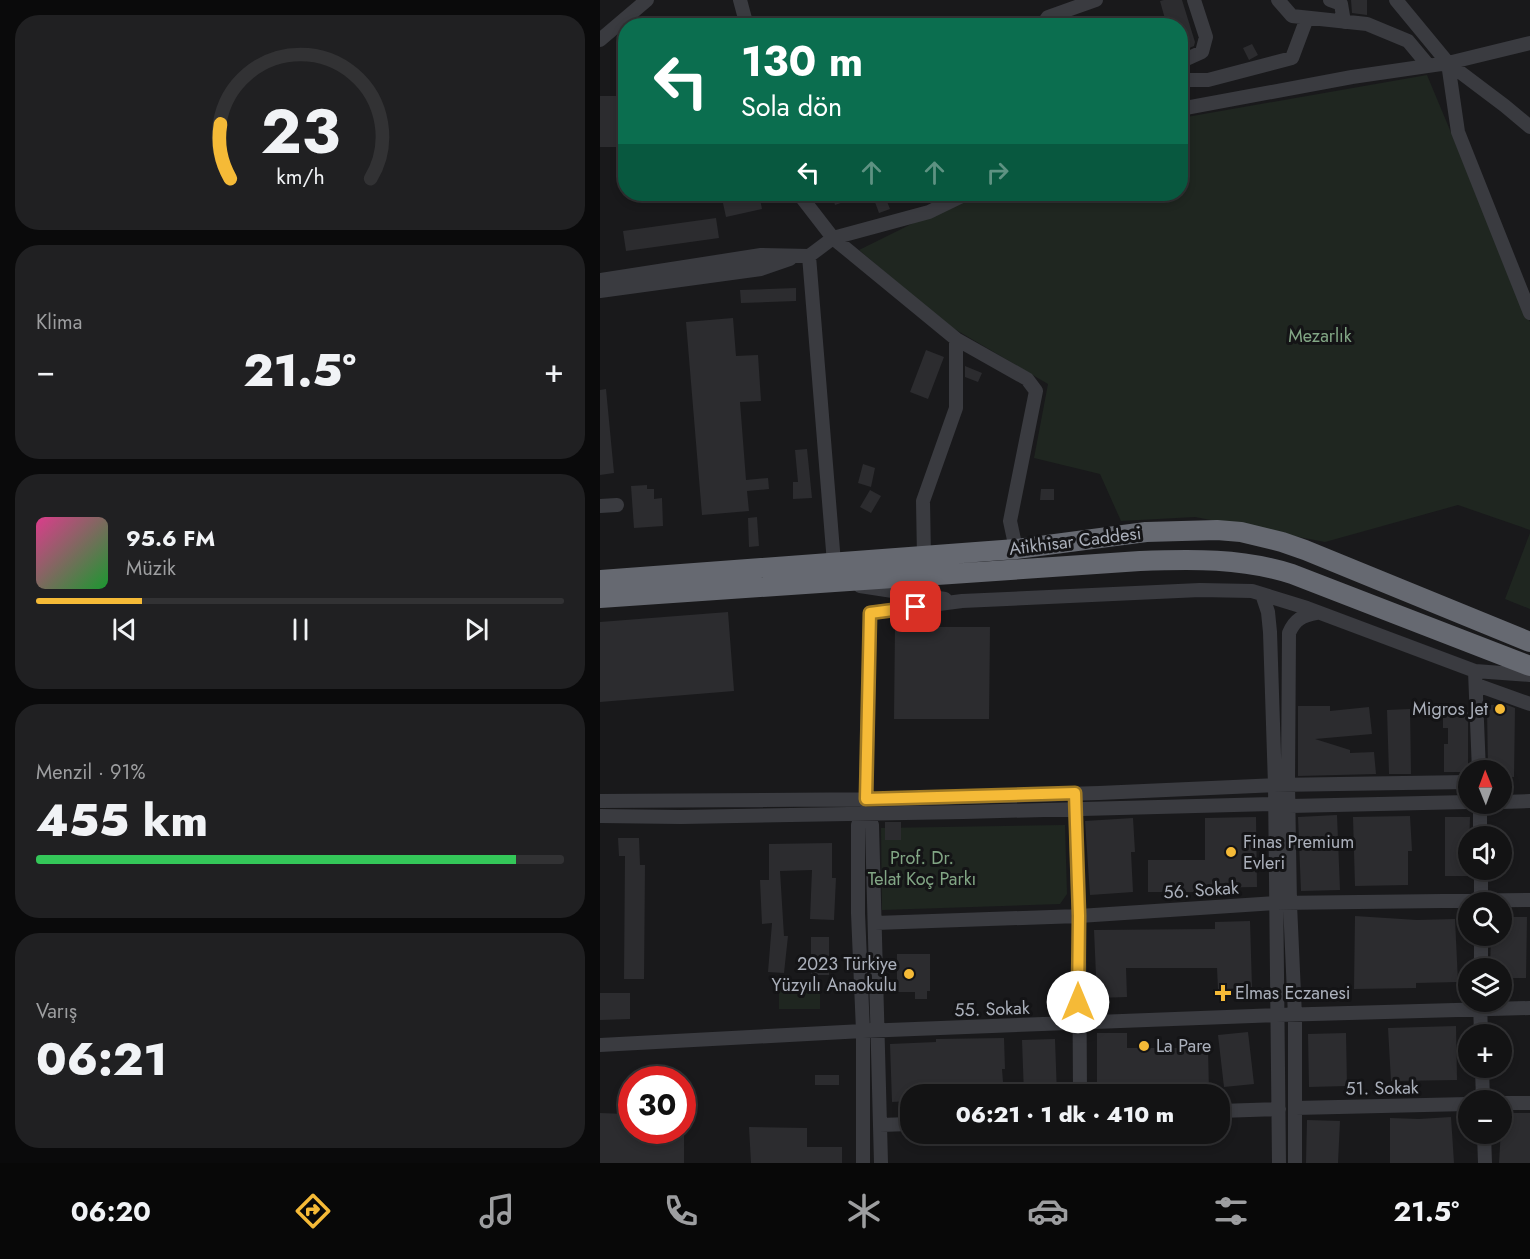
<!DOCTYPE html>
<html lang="tr">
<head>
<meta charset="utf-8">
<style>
  :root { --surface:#131314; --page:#202022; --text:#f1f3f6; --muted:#9d9ea0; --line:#323234; --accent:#f5ba37 }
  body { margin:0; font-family:Jost,sans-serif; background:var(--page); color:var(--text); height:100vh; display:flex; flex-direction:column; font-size:22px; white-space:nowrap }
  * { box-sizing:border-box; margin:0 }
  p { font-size:20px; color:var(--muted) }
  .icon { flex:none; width:33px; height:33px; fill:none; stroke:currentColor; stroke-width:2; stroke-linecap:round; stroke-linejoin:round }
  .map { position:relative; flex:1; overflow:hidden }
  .details { display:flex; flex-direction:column; gap:15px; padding:15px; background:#0a0a0b; width:600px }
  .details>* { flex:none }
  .hud { position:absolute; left:18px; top:18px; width:570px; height:183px; border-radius:24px; box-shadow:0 3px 9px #0003,0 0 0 2px var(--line); background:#0b6e4f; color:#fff; overflow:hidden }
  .needle { width:39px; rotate:359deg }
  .controls { position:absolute; left:858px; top:760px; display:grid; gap:12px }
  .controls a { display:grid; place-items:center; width:54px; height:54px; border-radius:50%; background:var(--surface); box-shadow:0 3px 9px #0003,0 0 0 2px var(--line); font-size:30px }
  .speed { position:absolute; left:18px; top:1066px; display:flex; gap:12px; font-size:30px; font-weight:700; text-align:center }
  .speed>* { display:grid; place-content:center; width:78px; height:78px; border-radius:50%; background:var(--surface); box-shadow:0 3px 9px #0003,0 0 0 2px var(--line); line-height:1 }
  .speed .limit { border:9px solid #d22; background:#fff; color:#111 }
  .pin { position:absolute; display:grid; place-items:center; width:51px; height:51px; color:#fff; margin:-26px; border-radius:12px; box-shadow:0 3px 9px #0006 }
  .me { position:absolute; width:66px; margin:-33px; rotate:0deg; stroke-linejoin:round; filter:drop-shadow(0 0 4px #0008) }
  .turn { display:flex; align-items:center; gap:21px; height:126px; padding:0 24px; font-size:27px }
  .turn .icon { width:78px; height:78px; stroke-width:2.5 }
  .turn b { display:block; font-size:42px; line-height:51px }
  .lanes { display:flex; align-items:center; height:57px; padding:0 24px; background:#0003; justify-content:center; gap:30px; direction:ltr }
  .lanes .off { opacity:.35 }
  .big { font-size:45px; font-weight:800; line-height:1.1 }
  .details .card { flex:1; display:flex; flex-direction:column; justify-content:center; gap:9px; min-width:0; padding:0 21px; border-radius:24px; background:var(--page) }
  .details .dial { align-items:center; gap:0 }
  .dial svg { height:156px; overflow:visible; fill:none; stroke:var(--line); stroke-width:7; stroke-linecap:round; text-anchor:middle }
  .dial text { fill:var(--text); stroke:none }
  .song { display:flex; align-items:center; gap:18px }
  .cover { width:72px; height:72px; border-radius:9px; background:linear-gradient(135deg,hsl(330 70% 55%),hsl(130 70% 35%)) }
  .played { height:6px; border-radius:3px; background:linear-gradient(90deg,var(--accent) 20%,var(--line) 20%) }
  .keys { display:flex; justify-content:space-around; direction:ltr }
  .heat { display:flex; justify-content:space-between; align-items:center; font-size:33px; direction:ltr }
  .charge { height:9px; border-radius:4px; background:linear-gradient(90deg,#34c759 91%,var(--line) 0) }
  .trip { position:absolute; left:300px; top:1084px; width:330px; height:60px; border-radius:24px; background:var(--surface); box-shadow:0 3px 9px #0003,0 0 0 2px var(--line); font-weight:800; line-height:60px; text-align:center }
  .dock { display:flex; height:96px; justify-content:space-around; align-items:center; background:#080808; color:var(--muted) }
  .dock .icon { width:42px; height:42px }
  .dock .current { color:var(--accent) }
  .dock b { font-size:27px; color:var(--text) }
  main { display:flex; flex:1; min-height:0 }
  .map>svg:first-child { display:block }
</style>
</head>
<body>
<main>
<section class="details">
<div class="card dial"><svg viewBox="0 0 100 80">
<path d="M14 69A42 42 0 1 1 86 69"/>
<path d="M14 69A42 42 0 0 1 9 41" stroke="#f5ba37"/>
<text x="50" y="56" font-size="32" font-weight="700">23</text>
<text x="50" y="72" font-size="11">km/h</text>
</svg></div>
<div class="card"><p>Klima</p>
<div class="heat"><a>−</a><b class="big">21.5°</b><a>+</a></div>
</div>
<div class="card">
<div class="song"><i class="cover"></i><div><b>95.6 FM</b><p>Müzik</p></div></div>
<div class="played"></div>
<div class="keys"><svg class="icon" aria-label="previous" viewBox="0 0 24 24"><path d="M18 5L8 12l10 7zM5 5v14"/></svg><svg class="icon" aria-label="pause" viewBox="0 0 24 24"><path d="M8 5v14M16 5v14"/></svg><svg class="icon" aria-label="next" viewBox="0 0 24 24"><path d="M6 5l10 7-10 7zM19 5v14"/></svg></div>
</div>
<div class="card"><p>Menzil · 91%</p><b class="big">455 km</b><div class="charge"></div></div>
<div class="card"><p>Varış</p><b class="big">06:21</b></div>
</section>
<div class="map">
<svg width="930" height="1163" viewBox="0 0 930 1163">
  <rect width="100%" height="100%" fill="#19191b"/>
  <path fill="#1f2620" d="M827,75l103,247v208l-72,-25 -133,37 -130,-25 -74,4 -21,-47 -66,-16 14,-74 -102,-60 -87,-74 113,-56h208l1,-76z
    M930,533v76l-25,-10z
    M465,825l2,69 -7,10 -178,6 -1,-82z
    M179,988l41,1v20h-41z"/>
  <path fill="#2c2c2f" d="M564,0h18l13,42 -1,4 -14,6v-26h-13l-7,-25z
    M751,0h16v15l-15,-2z
    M652,44l6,11 -9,5 -6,-12z
    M0,96h26v51h-26z
    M121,194h38l3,15 -36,8z
    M232,194h32v1l-29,10z
    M272,194h12l6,15 -11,4z
    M116,218l3,20 -93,13 -3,-20z
    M196,288v13l-55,2 -1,-13z
    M133,318l3,38 22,-1 3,46 -21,1 6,78 22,-2 1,11 -22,2 2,20 -47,4 -16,-193z
    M326,350l18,7 -16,42 -18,-7z
    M365,366l17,7 -4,9 -13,-5z
    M6,389l8,84 -14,2v-85z
    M207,449l5,49 -19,1v-17h5l-3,-32z
    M263,464l12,4 -4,19 -13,-4z
    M47,485v4h7v10l8,-1 1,28 -29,2 -3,-42z
    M441,489h13v11h-14z
    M270,490l11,6 -10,17 -11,-6z
    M157,517l2,29 -10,1 -1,-29z
    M128,612l6,79 -134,11v-80z
    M295,627h95l-1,92h-95z
    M887,705h20l8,3 -1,69h-12v-6h-14z
    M698,706h32v5l39,-4 3,27 -57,5 35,11v3l24,-1 2,22 -78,2z
    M810,709l1,65h-22l-2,-64z
    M843,712h25v60h-24v-28h4v-16h-5z
    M737,815l3,75 -39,1 -3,-74z
    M810,816l2,35h-4v34l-53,1 -2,-69z
    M656,817l1,70 -61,1v4h-48v-32h57v-42z
    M845,817h25l-2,59h-23z
    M533,818l2,34h-4l2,40 -43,3 -5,-74z
    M285,822h16v18h-16z
    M18,838h21l1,27h5l-1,114h-20l1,-123h-6z
    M232,843v35h4l-2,42 -24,-1 2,-49 -32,1 4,65h4l-4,37 -16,-1 4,-49 -10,1 -2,-44h9v-36z
    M755,916l62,4 38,-1 3,63 -42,1v5l-62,1z
    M902,917h25l-1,61h-24v-9h-12l1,-33h11z
    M650,921l2,67 -34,1 -1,-21h-91l1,29 -30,1 -3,-68 121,-1v-7z
    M211,937h18v38h-18z
    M297,954h33v37h-3v8h-12v-7h-18z
    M0,993h30v26l-30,1z
    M856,1026l1,54 -66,1 -3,-53z
    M648,1032l6,52 -30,3 -6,-52z
    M497,1033h30v15h81l1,44h-82v3h-30z
    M746,1033l1,53 -38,1 -1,-53z
    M404,1038l1,31h-3l2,26h-94v6l-18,1 -2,-58 46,-2v-3z
    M455,1039l2,56h-33l-2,-55z
    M215,1075h24v10h-24z
    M0,1113l25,1 -1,12h8v5h52v32h-84z
    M902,1113h28v50h-31z
    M851,1117l3,46h-64v-45l29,1z
    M707,1120l33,1 -2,42h-32z
    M149,1127l58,1v19h35v16h-91z"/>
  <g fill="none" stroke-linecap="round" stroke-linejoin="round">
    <path stroke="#404247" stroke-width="2" stroke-dasharray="3 4.5" stroke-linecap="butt" d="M323,194l2,6"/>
    <path stroke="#3a3b40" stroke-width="14" d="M140,0l7,26
      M678,0l14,16 75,8 41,17 20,24
      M730,0l11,4 3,18
      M796,0l52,63 57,43 25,21
      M442,26l6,-9 48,-17
      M0,40l47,-40
      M580,62l22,-10 4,-15 -12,-37
      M848,63l10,69 72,181
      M580,80h28l84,-22 15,-40
      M580,109l172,-32 96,-14 82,-20
      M199,194l34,44 123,101 71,40 9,12 -26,130 6,28
      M209,256l25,307
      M0,280l161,-25 48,1 24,-18 96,-26 37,-18
      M0,291l161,-22 29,-10
      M0,506l17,-1
      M324,557l-1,-56 33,-93v-69
      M260,586l85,13
      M662,594l6,18 2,20 5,153 4,378
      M875,671l4,100
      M877,685l53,19
      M266,799l4,-186 92,-12 238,-11 52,1 55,17 168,63 55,4
      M0,801l298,-2 201,-6 176,-8 193,-3
      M475,801l4,115 1,179
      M902,802l28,-1
      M880,804v33
      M264,813l8,12 9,338
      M0,816l81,1 283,-5 311,-8 15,2 178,-4
      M881,870v33
      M275,923l204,-7 197,-13 254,-3
      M881,969v-33
      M880,1002l1,33
      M0,1045l263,-14 414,-16 253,-7
      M882,1068l1,33
      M902,1103h28
      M695,1108l173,-4
      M620,1111l59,-2
      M280,1125l30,-1
      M884,1134l1,29
      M263,1163v-132l-5,-118v-88l6,-12
      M695,1163v-147l-5,-112 -2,-119 1,-152c6,-14 13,-17 28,-20"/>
    <path stroke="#666971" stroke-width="20" d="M0,580l416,-31 130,-17 71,-2 24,2 41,10 23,8 225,92
      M0,598l540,-37c52,-2 102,-3 152,13l238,92"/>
  </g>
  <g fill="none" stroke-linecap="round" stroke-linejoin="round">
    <defs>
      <path id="route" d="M316,607l-46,6 -4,186 209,-6 4,123 -1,86"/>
    </defs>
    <use href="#route" stroke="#9f7924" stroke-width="15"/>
    <use href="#route" stroke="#f5ba37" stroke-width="10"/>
  </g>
  <g fill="#f5ba37" stroke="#141416" stroke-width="2">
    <circle cx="900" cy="709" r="6"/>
    <circle cx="631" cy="852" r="6"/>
    <circle cx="309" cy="974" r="6"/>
    <path d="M620 984h6v6h6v6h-6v6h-6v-6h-6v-6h6z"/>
    <circle cx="544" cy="1046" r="6"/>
  </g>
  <g text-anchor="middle" stroke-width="6" stroke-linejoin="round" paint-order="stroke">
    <g font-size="18" fill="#82a685" stroke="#141416">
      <text x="720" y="342">Mezarlık</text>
      <text x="322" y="864">Prof. Dr.<tspan x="322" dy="21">Telat Koç Parkı</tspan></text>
    </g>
    <g font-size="18" fill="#abb0bb" stroke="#141416">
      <text transform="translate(475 541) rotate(-7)" y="6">Atikhisar Caddesi</text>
      <text transform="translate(601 890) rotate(-4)" y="6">56. Sokak</text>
      <text transform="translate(392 1009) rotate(-2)" y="6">55. Sokak</text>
      <text transform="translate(782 1088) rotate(-1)" y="6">51. Sokak</text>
    </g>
    <g font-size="18" fill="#abb0bb" stroke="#141416" text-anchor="start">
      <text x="888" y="715" text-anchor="end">Migros Jet</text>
      <text x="643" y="848">Finas Premium<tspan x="643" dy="21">Evleri</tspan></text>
      <text x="297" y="970" text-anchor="end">2023 Türkiye<tspan x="297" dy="21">Yüzyılı Anaokulu</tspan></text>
      <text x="635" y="999">Elmas Eczanesi</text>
      <text x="556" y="1052">La Pare</text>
    </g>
  </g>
</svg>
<div class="controls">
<a><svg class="needle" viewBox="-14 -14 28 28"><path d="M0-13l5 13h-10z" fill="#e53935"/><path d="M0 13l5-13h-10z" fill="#9d9ea0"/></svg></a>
<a><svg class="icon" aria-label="sound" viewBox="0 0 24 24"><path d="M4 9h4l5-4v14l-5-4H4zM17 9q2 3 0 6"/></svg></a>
<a><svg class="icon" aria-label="search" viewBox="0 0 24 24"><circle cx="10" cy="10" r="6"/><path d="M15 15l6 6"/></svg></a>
<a><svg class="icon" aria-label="layers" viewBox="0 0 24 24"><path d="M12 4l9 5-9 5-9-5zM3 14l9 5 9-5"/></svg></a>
<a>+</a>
<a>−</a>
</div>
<div class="speed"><div class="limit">30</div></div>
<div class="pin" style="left:316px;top:607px;background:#d93025"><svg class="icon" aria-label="arrive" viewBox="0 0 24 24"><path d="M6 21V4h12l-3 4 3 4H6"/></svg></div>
<svg class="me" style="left:478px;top:1002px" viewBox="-20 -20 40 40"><circle r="19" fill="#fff"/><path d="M0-13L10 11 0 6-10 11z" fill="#f5ba37"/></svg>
<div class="trip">06:21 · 1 dk · 410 m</div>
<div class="hud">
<div class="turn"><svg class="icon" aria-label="left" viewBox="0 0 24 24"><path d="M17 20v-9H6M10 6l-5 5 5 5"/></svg><div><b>130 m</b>Sola dön</div></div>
<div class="lanes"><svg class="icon" aria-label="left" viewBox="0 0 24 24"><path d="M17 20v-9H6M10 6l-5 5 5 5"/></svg><svg class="icon off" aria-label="ahead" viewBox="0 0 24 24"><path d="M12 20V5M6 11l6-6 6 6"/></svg><svg class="icon off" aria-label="ahead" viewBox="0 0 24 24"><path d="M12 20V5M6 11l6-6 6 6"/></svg><svg class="icon off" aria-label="right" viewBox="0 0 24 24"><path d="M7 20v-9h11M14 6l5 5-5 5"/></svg></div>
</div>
</div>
</main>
<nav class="dock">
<b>06:20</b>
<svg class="icon current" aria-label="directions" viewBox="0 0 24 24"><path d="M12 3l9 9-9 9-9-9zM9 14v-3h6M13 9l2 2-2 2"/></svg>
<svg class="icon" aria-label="music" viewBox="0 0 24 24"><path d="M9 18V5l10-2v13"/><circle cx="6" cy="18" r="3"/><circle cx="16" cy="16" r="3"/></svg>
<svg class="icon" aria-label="phone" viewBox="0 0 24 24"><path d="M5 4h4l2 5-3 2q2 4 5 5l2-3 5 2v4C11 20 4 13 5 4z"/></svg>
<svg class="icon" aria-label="climate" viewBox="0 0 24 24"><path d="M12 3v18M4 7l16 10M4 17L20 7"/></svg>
<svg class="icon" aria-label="car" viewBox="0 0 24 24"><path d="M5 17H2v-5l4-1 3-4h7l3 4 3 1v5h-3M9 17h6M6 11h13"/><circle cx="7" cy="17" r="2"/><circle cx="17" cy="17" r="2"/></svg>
<svg class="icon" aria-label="filters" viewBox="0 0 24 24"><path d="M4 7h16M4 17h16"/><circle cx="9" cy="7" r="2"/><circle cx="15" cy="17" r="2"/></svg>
<b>21.5°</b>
</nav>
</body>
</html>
